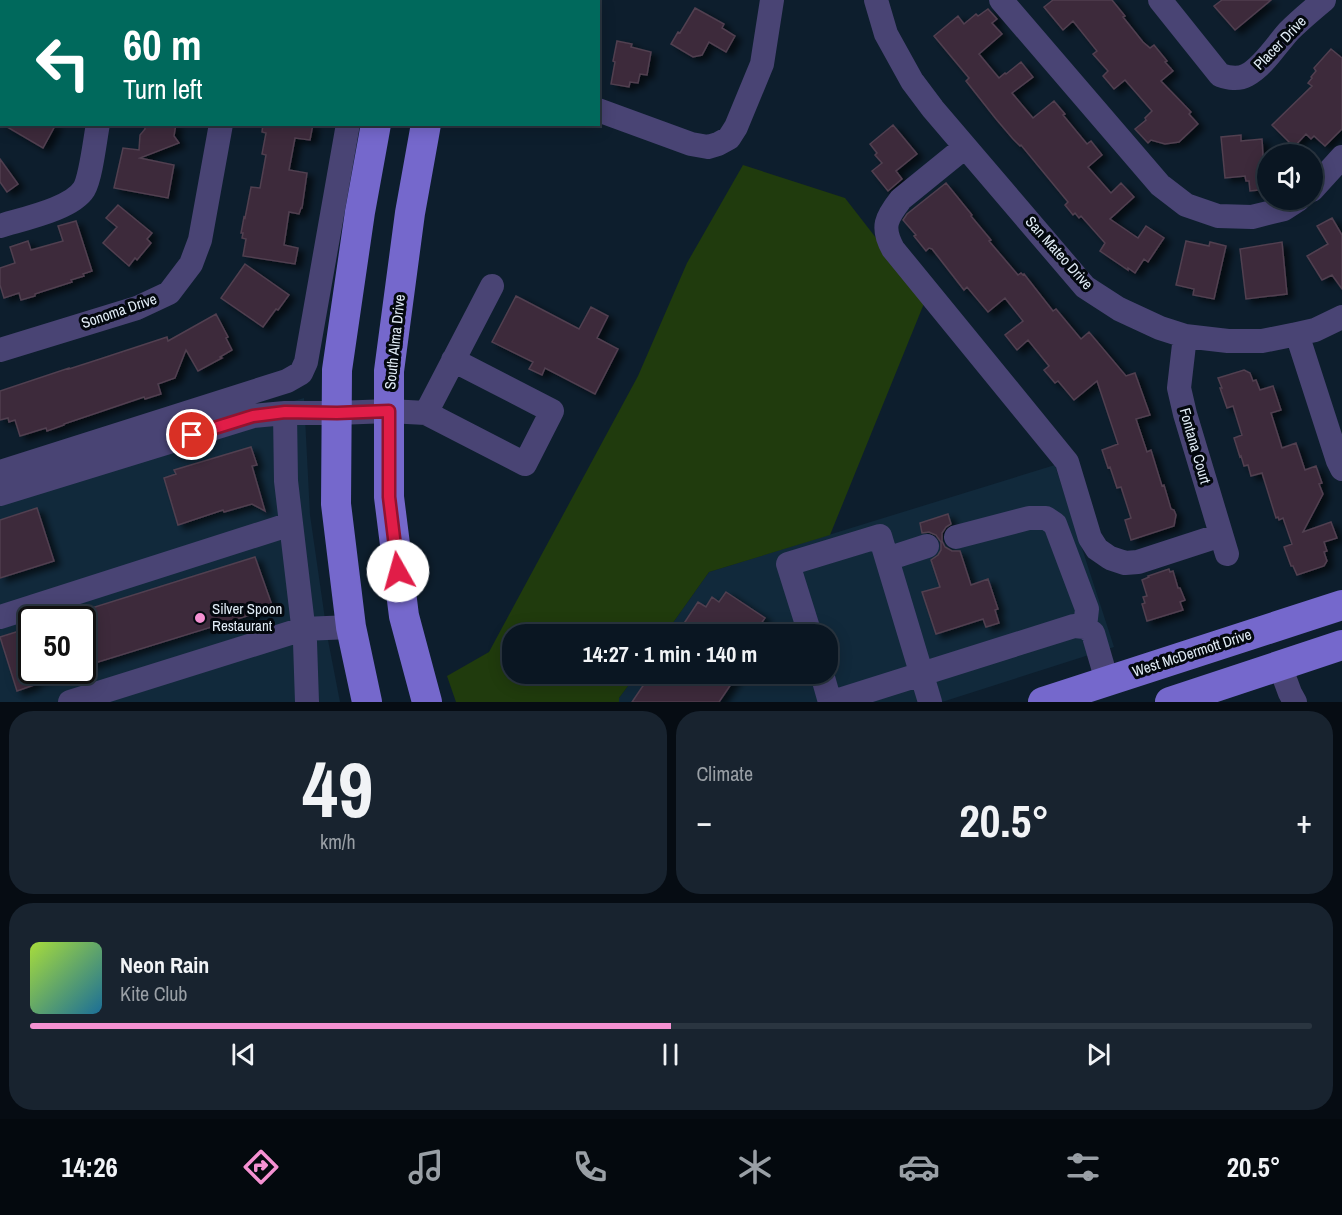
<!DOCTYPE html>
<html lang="en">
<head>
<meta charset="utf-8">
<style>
  :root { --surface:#0a1622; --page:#18232f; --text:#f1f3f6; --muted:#999fa5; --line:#2a3540; --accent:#f591d2 }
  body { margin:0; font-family:"Archivo Narrow",sans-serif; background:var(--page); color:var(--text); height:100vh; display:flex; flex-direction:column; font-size:22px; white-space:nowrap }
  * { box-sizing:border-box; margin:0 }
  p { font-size:20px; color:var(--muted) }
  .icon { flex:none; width:33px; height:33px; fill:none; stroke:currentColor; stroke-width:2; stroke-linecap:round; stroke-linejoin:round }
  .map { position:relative; height:702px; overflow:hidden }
  .details { display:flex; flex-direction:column; gap:9px; padding:9px; background:#060c13; flex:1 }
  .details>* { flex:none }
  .top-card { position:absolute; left:0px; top:0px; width:600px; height:126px; box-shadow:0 3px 15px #0003,0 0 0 2px var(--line); background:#00695c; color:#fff; overflow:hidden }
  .tools { position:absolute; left:1257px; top:144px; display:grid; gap:12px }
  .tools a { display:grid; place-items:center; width:66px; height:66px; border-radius:50%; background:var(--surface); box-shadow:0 3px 15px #0003,0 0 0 2px var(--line); font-size:30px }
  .speed { position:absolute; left:18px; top:606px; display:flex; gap:12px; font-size:30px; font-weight:700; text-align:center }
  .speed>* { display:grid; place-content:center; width:78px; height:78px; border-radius:50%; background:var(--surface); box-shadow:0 3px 15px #0003,0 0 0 2px var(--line); line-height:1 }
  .speed .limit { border:3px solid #111; border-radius:9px; background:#fff; color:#111 }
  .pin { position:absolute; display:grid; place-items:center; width:51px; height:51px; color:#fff; margin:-26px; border:3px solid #fff; border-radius:50%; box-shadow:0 2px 6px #0007 }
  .me { position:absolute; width:66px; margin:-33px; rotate:353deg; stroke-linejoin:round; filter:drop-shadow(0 0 4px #0008) }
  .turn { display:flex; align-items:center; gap:21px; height:126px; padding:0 24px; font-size:27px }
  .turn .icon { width:78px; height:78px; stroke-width:2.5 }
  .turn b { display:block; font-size:42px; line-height:51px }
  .big { font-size:45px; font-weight:700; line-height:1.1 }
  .details .widget { flex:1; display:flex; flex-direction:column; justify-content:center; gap:9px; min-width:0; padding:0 21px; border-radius:24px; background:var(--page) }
  .details .dial { align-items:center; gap:0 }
  .dial b { font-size:78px; line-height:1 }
  .song { display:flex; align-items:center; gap:18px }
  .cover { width:72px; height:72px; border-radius:9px; background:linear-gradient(135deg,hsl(80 70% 55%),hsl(200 70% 35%)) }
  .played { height:6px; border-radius:3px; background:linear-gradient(90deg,var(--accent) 50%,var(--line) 50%) }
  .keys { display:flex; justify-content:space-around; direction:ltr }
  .heat { display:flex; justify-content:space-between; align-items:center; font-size:33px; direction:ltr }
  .details .tiles { flex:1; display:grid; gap:9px; grid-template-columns:1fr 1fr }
  .widget:last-child { grid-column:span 2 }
  .trip { position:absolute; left:502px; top:624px; width:336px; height:60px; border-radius:24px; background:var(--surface); box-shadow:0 3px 15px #0003,0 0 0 2px var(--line); font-weight:700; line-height:60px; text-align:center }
  .tab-bar { display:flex; height:96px; justify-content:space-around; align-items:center; background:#04090e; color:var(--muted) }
  .tab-bar .icon { width:42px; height:42px }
  .tab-bar .selected { color:var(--accent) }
  .tab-bar b { font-size:27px; color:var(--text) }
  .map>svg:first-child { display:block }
</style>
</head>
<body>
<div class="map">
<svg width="1342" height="702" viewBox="0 0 1342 702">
  <defs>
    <filter id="shadow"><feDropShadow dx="6" dy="4" stdDeviation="3" flood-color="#0009"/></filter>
  </defs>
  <rect width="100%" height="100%" fill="#0d1e2d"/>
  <path fill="#11293b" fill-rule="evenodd" d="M304,398l6,117 18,125 12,62h-340v-214zM32,620h50v50h-50z
    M1055,465l59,182 -172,55h-323v-4l18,-24h191v-40h-163l44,-62z"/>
  <path fill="#203b0d" d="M743,165l102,33 80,103 -95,234 -121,37 -44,62h-152v40h124l-18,24v4h-163l-9,-26 42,-24 149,-276 49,-113z"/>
  <path fill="#3c2b3b" stroke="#513f50" stroke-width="1.5" filter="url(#shadow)" d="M1053,0h59l13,16 -2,1 20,25 7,6 4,-3 13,16 -2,1 8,9 -12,10 30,31 -2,2 9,10 -19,18 -14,2 -14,-4 -3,3 -13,-14 11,-9 -1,-2 7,-7 -27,-31 -11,9 -11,-13 5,-5 -15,-17 4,-3 -24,-30 -10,9 -19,-23z
    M1222,0h49l-36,30 -21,-24z
    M695,8l29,16 -2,4 13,8 -9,16 -17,-10 -7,13 -9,2 -22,-13 7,-12 2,1z
    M988,9l9,10 -5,4 10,11 -23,20 20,24 6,-5 1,1 15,-12 12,15 -21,16 21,25 21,-17 11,13 -2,1 24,29 4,-3 11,14 -14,12 23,26 10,-10 13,14 -24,22 28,19 8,-12 18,12 -16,24 -4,-3 -9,14 -7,-5v2l-28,-19 5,-8 -24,-27 -2,2 -4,-5 -2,2 -8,-10 3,-3 -47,-57 -1,1 -7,-7 -17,-20 -30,-38 3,-3 -35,-42 24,-20 6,8 12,-10 2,2z
    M617,41l15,3 -1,3 20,5 -4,23 -7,-1 -2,9 -8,-1 -1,5 -18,-3 4,-22 -2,-1z
    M1331,49l11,9v71l-17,17 -11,-10 -3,3 -5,-5 -12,13 -22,-22 40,-39 -4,-3 4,-5 -1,-1 5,-6 -2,-3z
    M2,124h54l-13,24z
    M145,124h31l-2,12 5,7 -39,15 34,7 -6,33 -54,-10 9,-40 16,2 1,-15 5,-6z
    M263,124h50l-3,16 -15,-2 -6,32 18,3 -5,35h-1l-2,6 -10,-2 -5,33 14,3 -3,16 -52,-8 3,-17 -4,-1 1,-5h-2l3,-16 1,1 6,-31 9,1 6,-33 -4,-1 4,-21 -4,-1z
    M893,125l24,29 -21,17 6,8 -14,12 -16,-20 10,-8 -7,-8 2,-2 -7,-9z
    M1241,135v6l21,-2 2,32 4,-1v19l-18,2 -1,-10h-3l-1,-5 -20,2 -4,-41z
    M0,159l18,25 -11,8 -7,-10z
    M946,183l26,32 -1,1 20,24 -2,1 29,34 3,-2 2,2 1,-1 29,37 3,-2 25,30 8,-7 37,44 9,-3 15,42 -14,4 11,33 4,-2 11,36 2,-1 7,24 3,1 2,5 -2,11 -43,14 -6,-20 6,-2 -10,-31 -4,1 -7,-21 -2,1 -6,-18 16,-6 -21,-63 -23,19 -16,-19 -3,2 -11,-13 5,-4 -21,-26 -11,10 -12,-15 18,-14 -18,-23 -17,14 -21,-25 -3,3 -32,-41 -3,-1 -3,3 -12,-15 2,-1 -13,-15 4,-6z
    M118,205l34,28 -5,6 4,4 -14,17 -2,-2 -6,8 -26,-23 14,-16 -11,-9z
    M1332,218l10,17v54l-10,-14 -10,5 -15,-24 21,-12 -11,-18z
    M76,221l16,50 -9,3 1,2 -13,4 1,2 -28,9 -9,3v2l-14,4 -2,-7 -15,5 -4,-13v-17l15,-5 -5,-16 18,-6 3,9 32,-9 -5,-15z
    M1186,241l23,5 1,-4 16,4 -12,53 -21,-4 1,-6 -18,-4z
    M1282,242l5,52 -41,5 -6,-50z
    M245,264l44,31 -11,15 -2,-1 -13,18 -42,-29z
    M516,296l63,33 12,-22 17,9 -11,22 21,11 -23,45 -50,-26 -3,7 -13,-6 4,-7 -41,-20z
    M216,314l12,23 -2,1 6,12 -12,7 2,1 -24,13 -12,-21 -11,28 -17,6 3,10 -16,5 -1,-2 -80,27v1l-17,6 -1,-3 -26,8 -5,-16 -6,2 -1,-4 -8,2v-29l69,-23v1l31,-10 67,-22 1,4z
    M1244,370l6,3 3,8 3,-1 4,10 13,-4 8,24 -10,3 11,35 14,-5 9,27 11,-4 6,17 -3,1 4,10 -20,38 28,-10 6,16 -13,4 3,9 -3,1 3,9 -3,5 -27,9 -4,-9h-2l-7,-19 8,-3 -9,-26 -4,2 -1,-3 -2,1 -14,-45 -11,3 -3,-11 -4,1 -3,-10 -1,1 -6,-19 8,-3 -9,-29 -6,2 -7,-20h2l-4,-10z
    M251,447l6,18 -5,1 13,45 -13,-7 -28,8 -1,-2 -45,15 -14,-47 12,-4 -2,-4z
    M37,508l17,53 -54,17v-58z
    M948,514l3,10 -5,3 -4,6v8l3,6 7,4h8l11,34 17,-6 10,30 -3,1 4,13 -13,4 -3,-8 -47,15 -14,-42 18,-5 -9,-27 7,-5 3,-5v-8l-5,-7 -7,-3 -7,1 -2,-10z
    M255,557l18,51 -191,59v-56z
    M1169,569l1,3 3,-1 5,17h2l5,12 -5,2 3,8 -36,11 -5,-17 3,-1 -2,-6 4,-1 -5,-16 7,-3 -1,-1z
    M726,592l39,26 -11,16h-77l21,-32 8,5 6,-10 7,5z
    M32,627v43h28l1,4 -28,8 1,3 -17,6 -17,-54z
    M651,674h87l-19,28h-87z"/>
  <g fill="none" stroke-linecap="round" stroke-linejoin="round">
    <path stroke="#494474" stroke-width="24" d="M876,0l10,34 26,47 21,28 152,178 34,22 41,19 25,8 43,5h34l35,-7 18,-4 27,-13
      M1001,0l159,185 26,20 32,11 34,1 32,-8 14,-9
      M1160,0l60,75c9,3 18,5 27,0 16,-8 30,-31 42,-44 11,-11 23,-21 35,-31
      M119,2l1,-2
      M244,2v-2
      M369,2v-2
      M485,2v-2
      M598,110l93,34 17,3 10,-3 11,-6 7,-11 26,-63 10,-64
      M965,147l-64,52c-15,19 -20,28 -8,50l174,213 23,76 7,11 13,9 15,5 13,-1 83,-27
      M1312,190l30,-33
      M0,226c22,-7 72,-17 84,-37 7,-12 11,-50 14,-65
      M1297,334l41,127 4,8
      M1185,336l-6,52 6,26 42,140
      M0,350l137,-42 32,-15 22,-29 9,-24 21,-116
      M285,413l1,68 19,161 2,60
      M426,413l66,-127
      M0,472l287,-91 14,-8 5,-11 42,-238
      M0,494l253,-78 32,-3h52l52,-2 37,2 99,51 27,-53 -99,-51
      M956,537l73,-19h17l9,6 32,85 -2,18
      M887,559l40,-13
      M0,617l291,-93
      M810,634l-22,-70 92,-28 50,166
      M1280,666l10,27 5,9
      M822,674l8,28
      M70,702l233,-73 48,-2
      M833,702l241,-76 11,1 8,6 14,48"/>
    <path stroke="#7568cc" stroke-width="30" d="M398,2v-2
      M447,2l1,-2
      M426,124l-16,89 -21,158v126l15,119 23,86
      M367,702l-16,-75 -15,-123 1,-134 23,-158 16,-88
      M1043,702l299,-97
      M1170,702l172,-57"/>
  </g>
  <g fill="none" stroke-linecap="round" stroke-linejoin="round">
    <defs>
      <path id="route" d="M192,435l61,-19 32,-4 52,1 52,-2v86l9,74"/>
    </defs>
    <use href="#route" stroke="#92132f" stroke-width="15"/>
    <use href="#route" stroke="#e11d48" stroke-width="10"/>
  </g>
  <circle fill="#f591d2" stroke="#03080e" stroke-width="2" cx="200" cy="618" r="6"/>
  <g text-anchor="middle" stroke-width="6" stroke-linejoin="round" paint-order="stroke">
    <g font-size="15" fill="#e1ecf6" stroke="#03080e">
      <text transform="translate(1280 43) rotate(-46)" y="5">Placer Drive</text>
      <text transform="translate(1059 253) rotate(48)" y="5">San Mateo Drive</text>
      <text transform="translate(119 311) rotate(-19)" y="5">Sonoma Drive</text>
      <text transform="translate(395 342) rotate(-84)" y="5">South Alma Drive</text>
      <text transform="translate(1195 446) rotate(74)" y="5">Fontana Court</text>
      <text transform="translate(1192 653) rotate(-18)" y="5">West McDermott Drive</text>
    </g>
    <g font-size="15" fill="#e1ecf6" stroke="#03080e" text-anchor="start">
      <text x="212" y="614">Silver Spoon<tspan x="212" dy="17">Restaurant</tspan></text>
    </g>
  </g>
</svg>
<div class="tools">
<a><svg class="icon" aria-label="sound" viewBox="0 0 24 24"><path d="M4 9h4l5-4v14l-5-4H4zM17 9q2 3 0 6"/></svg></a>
</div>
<div class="speed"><div class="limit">50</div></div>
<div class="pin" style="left:192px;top:435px;background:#d93025"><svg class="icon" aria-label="arrive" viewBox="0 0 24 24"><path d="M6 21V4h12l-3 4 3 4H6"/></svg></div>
<svg class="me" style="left:398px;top:571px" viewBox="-20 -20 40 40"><circle r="19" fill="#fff"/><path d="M0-13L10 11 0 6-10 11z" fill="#e11d48"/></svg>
<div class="trip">14:27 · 1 min · 140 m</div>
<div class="top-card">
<div class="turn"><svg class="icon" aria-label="left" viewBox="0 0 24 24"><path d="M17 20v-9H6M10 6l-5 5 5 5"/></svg><div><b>60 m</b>Turn left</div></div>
</div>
</div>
<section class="details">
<div class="tiles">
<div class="widget dial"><b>49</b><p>km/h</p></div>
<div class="widget"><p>Climate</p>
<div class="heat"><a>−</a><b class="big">20.5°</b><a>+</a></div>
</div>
<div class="widget">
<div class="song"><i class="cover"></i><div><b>Neon Rain</b><p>Kite Club</p></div></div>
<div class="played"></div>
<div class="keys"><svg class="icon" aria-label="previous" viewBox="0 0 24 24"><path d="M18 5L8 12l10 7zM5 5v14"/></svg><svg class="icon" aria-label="pause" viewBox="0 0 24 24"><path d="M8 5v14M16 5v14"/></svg><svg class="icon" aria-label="next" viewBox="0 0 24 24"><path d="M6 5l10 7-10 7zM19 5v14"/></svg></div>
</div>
</div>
</section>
<nav class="tab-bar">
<b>14:26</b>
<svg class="icon selected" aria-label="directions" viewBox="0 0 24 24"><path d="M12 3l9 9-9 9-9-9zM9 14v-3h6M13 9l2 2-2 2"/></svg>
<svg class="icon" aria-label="music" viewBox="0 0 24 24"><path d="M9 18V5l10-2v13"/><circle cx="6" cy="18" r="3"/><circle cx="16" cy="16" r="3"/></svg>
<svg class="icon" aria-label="phone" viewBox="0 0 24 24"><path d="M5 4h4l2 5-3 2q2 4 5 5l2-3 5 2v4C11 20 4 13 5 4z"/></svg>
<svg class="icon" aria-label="climate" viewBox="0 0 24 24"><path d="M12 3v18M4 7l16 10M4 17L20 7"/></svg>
<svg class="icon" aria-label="car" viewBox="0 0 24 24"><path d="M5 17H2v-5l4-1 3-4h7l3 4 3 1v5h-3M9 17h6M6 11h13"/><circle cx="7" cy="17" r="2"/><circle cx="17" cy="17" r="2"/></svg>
<svg class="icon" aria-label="filters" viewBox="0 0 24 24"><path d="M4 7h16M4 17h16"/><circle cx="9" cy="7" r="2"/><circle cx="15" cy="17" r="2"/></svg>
<b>20.5°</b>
</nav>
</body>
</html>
